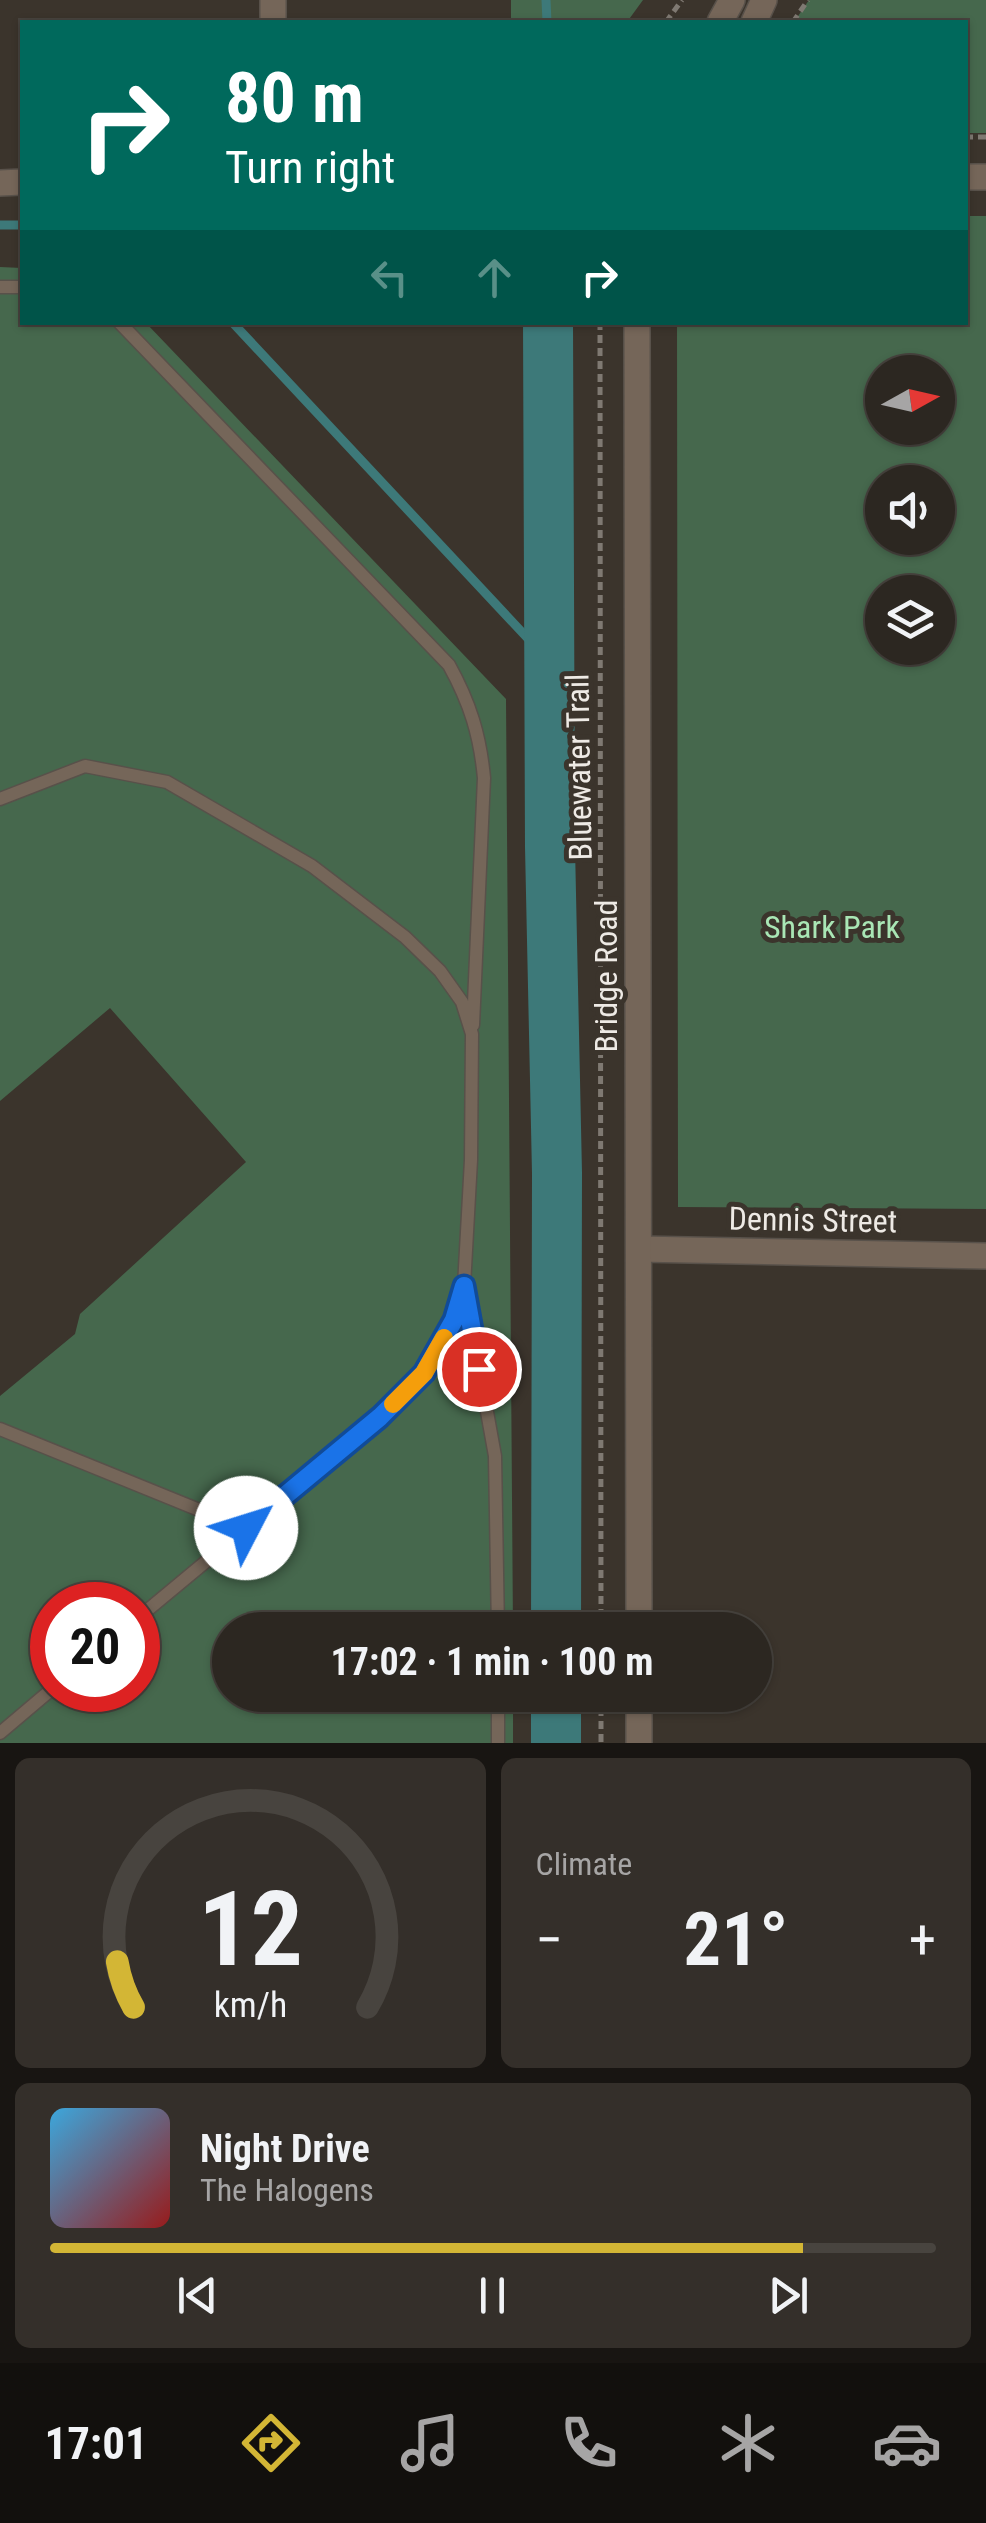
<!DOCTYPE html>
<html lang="en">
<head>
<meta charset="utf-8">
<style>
  :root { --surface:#2c2721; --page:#342f2a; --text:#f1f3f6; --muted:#a6a5a5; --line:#48443f; --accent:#d3b635 }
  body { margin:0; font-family:"Roboto Condensed",sans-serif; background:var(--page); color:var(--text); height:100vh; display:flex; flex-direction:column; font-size:38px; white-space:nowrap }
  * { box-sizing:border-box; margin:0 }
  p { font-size:32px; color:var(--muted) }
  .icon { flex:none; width:55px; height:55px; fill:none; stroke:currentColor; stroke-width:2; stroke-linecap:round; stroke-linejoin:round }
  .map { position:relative; height:1743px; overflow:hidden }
  .side { display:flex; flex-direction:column; gap:15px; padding:15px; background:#181512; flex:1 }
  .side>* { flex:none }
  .banner { position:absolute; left:20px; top:20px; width:948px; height:305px; border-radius:0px; box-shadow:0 2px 8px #0004,0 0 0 2px var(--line); background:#00695c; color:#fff; overflow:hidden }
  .needle { width:65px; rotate:82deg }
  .tools { position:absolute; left:865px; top:355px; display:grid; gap:20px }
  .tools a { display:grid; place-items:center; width:90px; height:90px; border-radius:50%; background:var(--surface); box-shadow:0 2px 8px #0004,0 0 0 2px var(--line); font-size:50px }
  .speed { position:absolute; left:30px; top:1582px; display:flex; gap:20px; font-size:50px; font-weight:700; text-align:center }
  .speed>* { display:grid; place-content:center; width:130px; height:130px; border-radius:50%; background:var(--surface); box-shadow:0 2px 8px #0004,0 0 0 2px var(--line); line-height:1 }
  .speed .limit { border:15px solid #d22; background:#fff; color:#111 }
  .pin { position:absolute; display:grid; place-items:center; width:85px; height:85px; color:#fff; margin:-42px; border:5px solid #fff; border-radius:50%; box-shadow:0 2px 10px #0007 }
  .me { position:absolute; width:110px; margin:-55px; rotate:50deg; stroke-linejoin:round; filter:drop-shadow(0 0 8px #0008) }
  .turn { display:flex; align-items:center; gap:35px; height:210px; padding:0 40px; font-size:45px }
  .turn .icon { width:130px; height:130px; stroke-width:2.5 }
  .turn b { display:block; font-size:70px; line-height:85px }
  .lanes { display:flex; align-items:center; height:95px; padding:0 40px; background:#0003; justify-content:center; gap:50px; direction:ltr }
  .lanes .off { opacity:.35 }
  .big { font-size:75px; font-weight:700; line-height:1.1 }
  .side .card { flex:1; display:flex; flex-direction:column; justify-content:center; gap:15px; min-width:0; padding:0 35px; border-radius:15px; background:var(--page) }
  .side .dial { align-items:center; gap:0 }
  .dial svg { height:260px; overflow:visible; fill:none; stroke:var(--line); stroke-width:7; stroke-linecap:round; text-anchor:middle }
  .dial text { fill:var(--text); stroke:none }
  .song { display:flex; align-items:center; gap:30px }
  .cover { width:120px; height:120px; border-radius:15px; background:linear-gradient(135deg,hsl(200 70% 55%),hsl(0 70% 35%)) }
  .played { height:10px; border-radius:5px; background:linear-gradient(90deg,var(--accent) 85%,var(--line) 85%) }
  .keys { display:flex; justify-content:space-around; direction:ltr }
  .heat { display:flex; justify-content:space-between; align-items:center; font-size:55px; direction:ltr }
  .side .tiles { flex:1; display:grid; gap:15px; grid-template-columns:1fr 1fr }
  .card:last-child { grid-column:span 2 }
  .trip { position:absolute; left:212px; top:1612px; width:560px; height:100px; border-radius:50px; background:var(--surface); box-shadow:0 2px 8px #0004,0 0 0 2px var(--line); font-weight:700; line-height:100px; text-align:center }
  .dock { display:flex; height:160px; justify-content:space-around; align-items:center; background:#12100d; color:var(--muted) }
  .dock .icon { width:70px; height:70px }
  .dock .active { color:var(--accent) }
  .dock b { font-size:45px; color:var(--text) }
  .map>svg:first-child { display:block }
</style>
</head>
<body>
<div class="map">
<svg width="986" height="1743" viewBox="0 0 986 1743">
  <rect width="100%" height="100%" fill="#3b342c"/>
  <path fill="#46684d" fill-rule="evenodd" d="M511,0h132l-16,22h-116z
    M809,0h177v133h-21v-111h-171z
    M965,216h21v993l-308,-2 -1,-884 288,-1zM938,372v56h-56v-56zM938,482v56h-56v-56zM938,592v56h-56v-56z
    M0,267l22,1v54l124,1 360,376 7,931h-283v65h283v48h-513v-347l75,-62 5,-20 166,-152 -136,-154 -110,93zM52,1605h86v85h-86z"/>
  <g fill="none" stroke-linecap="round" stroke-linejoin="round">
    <path stroke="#3d7979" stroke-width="9" d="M546,0l1,22
      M0,225h22
      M232,322l316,338"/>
    <path stroke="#3d7979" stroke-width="50" d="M548,322l2,525 7,326 -1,457
      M556,1743v-48"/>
    <defs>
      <path id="service" d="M0,287h22
        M119,322l330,343c21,38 31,70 35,113l-11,247
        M0,799l85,-33 82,16 145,84 93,71 35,34 22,31 10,32 -1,126 -7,126 -10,35 -30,52 -44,44 -242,201
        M465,1290l30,166 3,174
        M0,1429l246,100
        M498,1695v48
        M0,1733l52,-44"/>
      <path id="minor" d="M273,0v22
        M639,1249l347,7"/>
      <path id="tertiary" d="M720,22l12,-22
        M754,22l10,-22
        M965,177h21
        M0,183l22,-1
        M637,322l2,1308
        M639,1695v48"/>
    </defs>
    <use href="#service" stroke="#58514a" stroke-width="15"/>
    <use href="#minor" stroke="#58514a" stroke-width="28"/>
    <use href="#tertiary" stroke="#58514a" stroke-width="28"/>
    <path stroke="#7f7972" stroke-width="5" stroke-dasharray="8 5" stroke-linecap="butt" d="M666,22l16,-22
      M793,22l15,-22
      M965,137h21
      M600,322l1,1308
      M601,1695v48"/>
    <use href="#service" stroke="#756659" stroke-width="12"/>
    <use href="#minor" stroke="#756659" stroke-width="25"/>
    <use href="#tertiary" stroke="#756659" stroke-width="25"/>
  </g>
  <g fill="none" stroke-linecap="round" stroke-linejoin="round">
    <defs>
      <path id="route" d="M246,1528l134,-111 44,-44 30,-53 10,-34 15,83"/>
    </defs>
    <use href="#route" stroke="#114b97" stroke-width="25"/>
    <use href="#route" stroke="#1a73e8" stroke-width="18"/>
    <path stroke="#f59e0b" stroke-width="18" d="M393,1404l31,-31 20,-35"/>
  </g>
  <g text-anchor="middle" stroke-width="10" stroke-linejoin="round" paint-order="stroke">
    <g font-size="32" fill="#eeeae5" stroke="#3b342c">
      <text transform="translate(579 767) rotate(-91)" y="11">Bluewater Trail</text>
      <text transform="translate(606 976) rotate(-90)" y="11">Bridge Road</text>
      <text transform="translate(813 1220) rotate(1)" y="11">Dennis Street</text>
    </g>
    <g font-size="32" fill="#a9e6b5" stroke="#3b342c">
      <text x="832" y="938">Shark Park</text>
    </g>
  </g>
</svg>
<div class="tools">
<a><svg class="needle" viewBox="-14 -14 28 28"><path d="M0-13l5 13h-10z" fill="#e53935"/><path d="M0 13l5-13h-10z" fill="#a6a5a5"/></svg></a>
<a><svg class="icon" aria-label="sound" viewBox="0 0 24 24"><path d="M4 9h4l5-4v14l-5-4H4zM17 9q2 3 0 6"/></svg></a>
<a><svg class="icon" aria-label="layers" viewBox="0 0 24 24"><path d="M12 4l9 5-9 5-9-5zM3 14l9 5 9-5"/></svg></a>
</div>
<div class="speed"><div class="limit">20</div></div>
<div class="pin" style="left:479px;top:1369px;background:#d93025"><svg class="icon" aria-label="arrive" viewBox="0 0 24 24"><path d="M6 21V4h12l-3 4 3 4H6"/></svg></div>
<svg class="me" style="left:246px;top:1528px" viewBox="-20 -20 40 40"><circle r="19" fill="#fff"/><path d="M0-13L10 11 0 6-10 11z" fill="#1a73e8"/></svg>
<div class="trip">17:02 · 1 min · 100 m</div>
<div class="banner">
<div class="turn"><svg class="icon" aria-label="right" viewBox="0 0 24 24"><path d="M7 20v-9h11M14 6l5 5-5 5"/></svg><div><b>80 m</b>Turn right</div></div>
<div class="lanes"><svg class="icon off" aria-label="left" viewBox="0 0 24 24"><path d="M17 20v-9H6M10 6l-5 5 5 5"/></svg><svg class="icon off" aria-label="ahead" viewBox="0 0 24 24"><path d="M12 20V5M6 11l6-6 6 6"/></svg><svg class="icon" aria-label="right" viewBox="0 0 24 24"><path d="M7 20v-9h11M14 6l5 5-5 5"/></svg></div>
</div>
</div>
<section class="side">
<div class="tiles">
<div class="card dial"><svg viewBox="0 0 100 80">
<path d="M14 69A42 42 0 1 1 86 69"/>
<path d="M14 69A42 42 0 0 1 9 55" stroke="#d3b635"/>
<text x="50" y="56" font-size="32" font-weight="700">12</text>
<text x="50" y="72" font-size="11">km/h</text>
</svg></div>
<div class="card"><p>Climate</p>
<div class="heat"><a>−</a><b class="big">21°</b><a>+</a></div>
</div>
<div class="card">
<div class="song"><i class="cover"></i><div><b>Night Drive</b><p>The Halogens</p></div></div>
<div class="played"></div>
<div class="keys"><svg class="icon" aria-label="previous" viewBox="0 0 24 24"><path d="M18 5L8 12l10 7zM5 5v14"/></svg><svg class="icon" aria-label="pause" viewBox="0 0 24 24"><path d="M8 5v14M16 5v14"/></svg><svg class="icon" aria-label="next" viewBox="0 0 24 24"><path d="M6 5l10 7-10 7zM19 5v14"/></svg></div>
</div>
</div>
</section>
<nav class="dock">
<b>17:01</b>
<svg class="icon active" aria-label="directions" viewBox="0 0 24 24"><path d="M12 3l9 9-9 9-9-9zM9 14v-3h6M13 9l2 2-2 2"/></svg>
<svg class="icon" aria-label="music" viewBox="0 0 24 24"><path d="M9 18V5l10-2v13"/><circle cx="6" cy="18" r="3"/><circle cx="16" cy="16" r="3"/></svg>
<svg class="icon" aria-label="phone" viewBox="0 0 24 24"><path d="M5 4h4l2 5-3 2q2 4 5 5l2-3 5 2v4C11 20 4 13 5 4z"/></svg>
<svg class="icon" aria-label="climate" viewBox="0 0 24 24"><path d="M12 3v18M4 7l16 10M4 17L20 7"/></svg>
<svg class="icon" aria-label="car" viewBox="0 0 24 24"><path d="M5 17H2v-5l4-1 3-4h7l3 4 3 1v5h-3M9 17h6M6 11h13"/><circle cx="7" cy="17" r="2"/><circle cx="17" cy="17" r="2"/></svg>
</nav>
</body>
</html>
